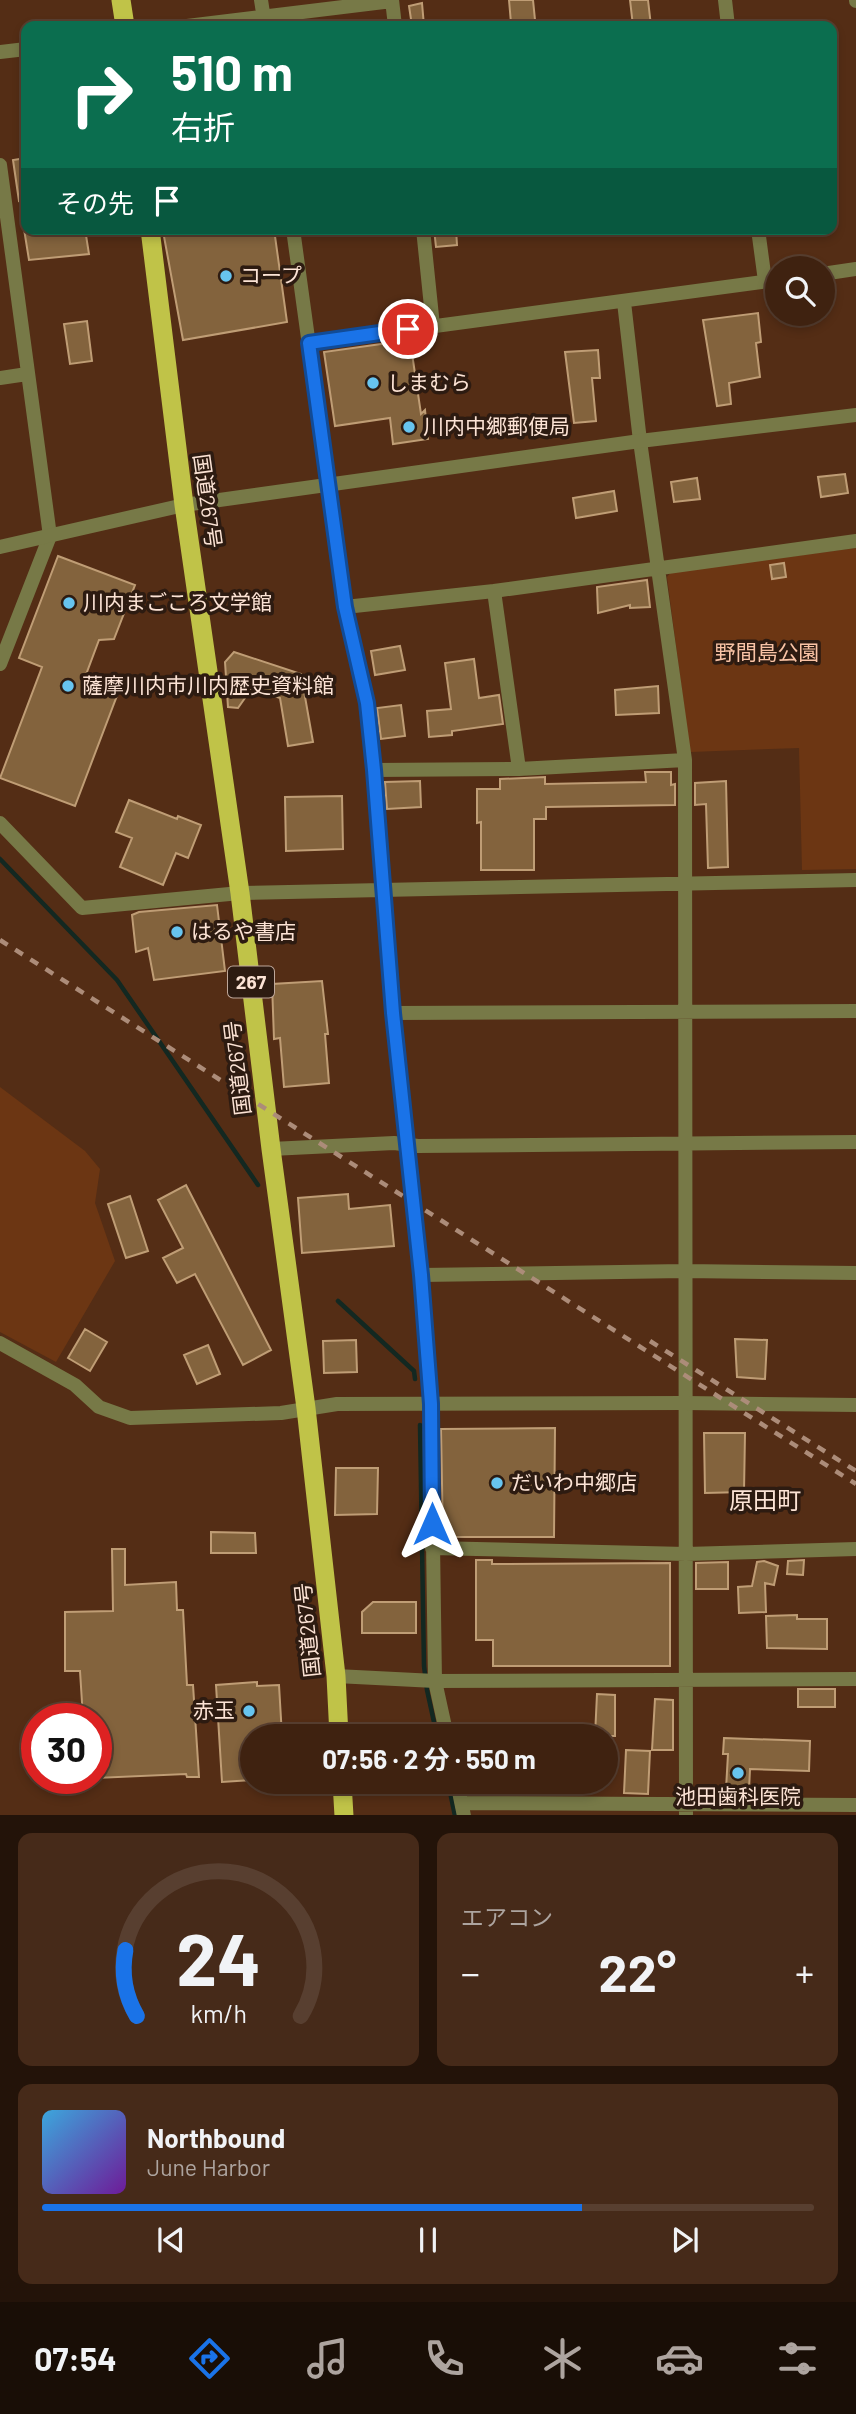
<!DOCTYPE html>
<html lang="ja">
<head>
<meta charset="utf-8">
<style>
  :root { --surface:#3f2210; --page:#462a19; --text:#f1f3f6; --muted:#ada49f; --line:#583f30; --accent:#1a73e8 }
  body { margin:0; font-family:Barlow,"Noto Sans JP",sans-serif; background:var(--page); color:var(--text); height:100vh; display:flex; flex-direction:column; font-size:26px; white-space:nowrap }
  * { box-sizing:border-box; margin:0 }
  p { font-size:23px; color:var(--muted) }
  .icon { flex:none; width:38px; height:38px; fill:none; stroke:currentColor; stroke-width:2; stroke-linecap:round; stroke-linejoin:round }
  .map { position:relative; height:1815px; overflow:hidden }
  .panel { display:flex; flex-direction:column; gap:18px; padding:18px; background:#231309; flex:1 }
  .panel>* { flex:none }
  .guide { position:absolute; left:21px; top:21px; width:816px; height:214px; border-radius:14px; box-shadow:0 4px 10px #0003,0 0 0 2px var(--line); background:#0b6e4f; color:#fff; overflow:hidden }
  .tools { position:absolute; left:765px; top:256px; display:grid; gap:14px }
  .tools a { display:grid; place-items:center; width:70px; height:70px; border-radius:50%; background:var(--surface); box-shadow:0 4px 10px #0003,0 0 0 2px var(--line); font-size:35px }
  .speed { position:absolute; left:21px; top:1703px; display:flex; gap:14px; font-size:35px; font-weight:700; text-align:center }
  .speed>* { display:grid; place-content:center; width:91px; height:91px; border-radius:50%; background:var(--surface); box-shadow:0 4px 10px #0003,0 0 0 2px var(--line); line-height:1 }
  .speed .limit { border:10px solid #d22; background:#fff; color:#111 }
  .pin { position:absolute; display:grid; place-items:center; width:60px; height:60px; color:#fff; margin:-30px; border:4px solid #fff; border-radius:50%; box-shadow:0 2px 7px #0007 }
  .me { position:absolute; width:77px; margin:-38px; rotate:0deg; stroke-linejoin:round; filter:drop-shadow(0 0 5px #0008) }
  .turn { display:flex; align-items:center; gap:24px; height:147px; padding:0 35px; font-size:32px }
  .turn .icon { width:91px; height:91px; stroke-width:2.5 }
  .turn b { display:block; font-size:49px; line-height:60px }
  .then { display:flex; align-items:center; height:66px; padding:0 35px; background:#0003; gap:14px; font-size:26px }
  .big { font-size:52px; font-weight:700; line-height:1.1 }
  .panel .tile { flex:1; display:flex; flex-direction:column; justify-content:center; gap:10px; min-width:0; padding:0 24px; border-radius:14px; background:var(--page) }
  .panel .dial { align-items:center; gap:0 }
  .dial svg { height:182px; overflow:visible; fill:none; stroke:var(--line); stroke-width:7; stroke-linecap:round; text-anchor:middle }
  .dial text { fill:var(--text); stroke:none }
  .song { display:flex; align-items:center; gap:21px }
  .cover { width:84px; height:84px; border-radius:10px; background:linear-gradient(135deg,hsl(200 70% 55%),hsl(280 70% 35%)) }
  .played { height:7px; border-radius:4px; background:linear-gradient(90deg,var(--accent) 70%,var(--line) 70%) }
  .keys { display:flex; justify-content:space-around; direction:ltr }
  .heat { display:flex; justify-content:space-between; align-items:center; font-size:38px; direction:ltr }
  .panel .tiles { flex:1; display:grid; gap:18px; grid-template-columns:1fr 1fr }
  .tile:last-child { grid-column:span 2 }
  .trip { position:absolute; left:240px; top:1724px; width:378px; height:70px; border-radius:35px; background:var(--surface); box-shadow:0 4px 10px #0003,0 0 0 2px var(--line); font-weight:700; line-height:70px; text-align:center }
  .tabs { display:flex; height:112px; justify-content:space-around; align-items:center; background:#190e06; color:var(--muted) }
  .tabs .icon { width:49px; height:49px }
  .tabs .selected { color:var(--accent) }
  .tabs b { font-size:32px; color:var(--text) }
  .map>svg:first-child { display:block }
</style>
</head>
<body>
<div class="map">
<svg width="856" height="1816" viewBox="0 0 856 1816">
  <rect width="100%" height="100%" fill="#542d15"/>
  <path fill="#6c3613" d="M856,548v321l-54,1 -3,-122 -109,4 -23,-175 4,-5z
    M0,1087l85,64 15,18 -5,34 20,58 -59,101 -56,-30z"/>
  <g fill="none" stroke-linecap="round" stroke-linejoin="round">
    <path stroke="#132821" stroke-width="4.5" d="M0,859l117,121 141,205
      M338,1301l76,70 1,8
      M420,1425l4,241 3,24 10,46
      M448,1782l7,34"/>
  </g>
  <path fill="#83633d" stroke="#bf9d75" stroke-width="2" d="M509,0h24l2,20 -24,3z
    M630,0h18l3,26h-18z
    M422,3l2,23h-12l-3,-20z
    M26,158v42l-7,1 -6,-41z
    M24,229h61l4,25 -60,6z
    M175,229h99l13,93 -104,18 -20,-109z
    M434,229h22l1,16 -21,2z
    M758,313l3,29 -5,1 4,34 -31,6 2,21 -14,2 -14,-86z
    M87,321l5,40 -22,3 -6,-40z
    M410,340l11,74 4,-4 3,29 -35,5 -3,-26 -55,8 -11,-74z
    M598,350l2,28h-8l4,43 -22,2 -9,-71z
    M845,474l3,19 -27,4 -3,-20z
    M697,478l3,21 -26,3 -3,-20z
    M614,491l3,20 -41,7 -3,-20z
    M58,556l77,29 -21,54 -15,1 -15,40 34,13 -43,113 -75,-28 42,-111 -23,-9z
    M784,563l2,14 -14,2 -2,-14z
    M647,580l3,27 -20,1v-3l-32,8 -1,-26z
    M400,646l5,24 -30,5 -4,-24z
    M234,652l67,22 12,68 -25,4 -8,-48 -28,-10 -14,20 -10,-1 -3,-45z
    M474,659l5,39 20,-3 4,29 -51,7v4l-23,2 -2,-26 24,-2 -6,-46z
    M658,686l1,27 -43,2 -1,-25z
    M401,705l4,31 -24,3 -4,-31z
    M645,772h26v13l4,-1v21l-129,2v12h-12v51h-53v-48l-4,1v-34h23v-10l45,-2v7l101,-2z
    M420,781l1,26 -34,2 -2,-27z
    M726,781l2,86 -20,1 -2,-64 -11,1v-22z
    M342,796l1,53 -57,2 -1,-54z
    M129,800l48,19 1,-3 23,9 -13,33 -12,-5 -13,32 -43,-18 12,-29 -16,-6z
    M217,905l8,66 -71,9 -6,-32 -12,4 -4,-37 7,-3z
    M322,981l6,53h-3l4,49 -45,4 -4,-49 -6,1 -2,-55z
    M186,1185l85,165 -28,15 -48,-91 -18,9 -14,-25 20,-10 -25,-48z
    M348,1194l1,15 41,-4 4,41 -92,7 -4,-55z
    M130,1196l18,55 -22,7 -18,-54z
    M85,1329l22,13 -17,29 -22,-13z
    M735,1339l32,1 -2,39 -28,-2z
    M356,1340l1,32 -33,1 -1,-32z
    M208,1345l12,29 -23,10 -13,-29z
    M555,1428l-1,109h-111l-2,-108z
    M704,1433h41l-1,59 -39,1z
    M336,1468h42l-1,46 -42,1z
    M211,1532l44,1 1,20h-45z
    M112,1549h13v36l51,-3 1,28h6l4,75h6l6,92h-12l-1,-3 -90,4v-60h-13l-3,-47h-15v-59l48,-1z
    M476,1560h16v4l178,-1v103h-177v-26h-17z
    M804,1560l-1,15 -16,-1 1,-13z
    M764,1561l14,5 -4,19 -9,-2 1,29 -27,1 -1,-26 14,-1 5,-24z
    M728,1562v27h-32v-26z
    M373,1602h43v31h-54v-21z
    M797,1615v4h30v30l-60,-1 -1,-32z
    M257,1682v4l22,-1 3,51h-30v44l-30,2 -6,-97z
    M798,1689h37v18h-37z
    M597,1694l18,1v41h-20z
    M655,1699l18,1v50h-21z
    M724,1738l86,3 -1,30 -59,-2 -1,21 -23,-1 2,-35h-5z
    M626,1750l24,1 -2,43 -24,-1z"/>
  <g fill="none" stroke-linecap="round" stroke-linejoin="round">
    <path stroke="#777947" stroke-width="14" d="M261,0l4,26
      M392,0l3,26
      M725,0l3,26
      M856,0v1
      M187,26l205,-25
      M0,52l26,-3
      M0,165l50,371 -50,128
      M293,229l52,378 22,96 7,67 19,243 28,262 10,129 4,277 12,55
      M423,229l10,97
      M758,229l7,52
      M822,274l34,-5
      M624,302l16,139 45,319 1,1056
      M309,343l468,-63
      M0,378l27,-4
      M494,591l25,178
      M345,607l149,-16 362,-50
      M374,770l145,-1 166,-9
      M0,823l82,85 158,-15 616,-13
      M393,1013l463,-2
      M271,1149l123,-6 24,3 438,-4
      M421,1275l263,-4 172,2
      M432,1548l254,6 170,-5
      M336,1676l99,5 421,-2
      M457,1782l7,34
      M462,1803l394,2"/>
    <path stroke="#777947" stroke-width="14" d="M0,547l184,-42 456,-64 216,-26
      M0,1343l75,42 24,22 31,11 151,-5 56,-9 348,-1 171,2"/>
    <path stroke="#c0c348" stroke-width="19" d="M121,0l4,26
      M150,229l34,276 56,388 31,256 35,259 30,268 3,60
      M342,1782l2,34"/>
    <path stroke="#ac8c79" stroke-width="4.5" stroke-dasharray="9 9" stroke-linecap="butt" d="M0,940l856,544
      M650,1341l206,130"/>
  </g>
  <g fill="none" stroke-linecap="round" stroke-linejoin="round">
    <defs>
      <path id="route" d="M408,329l-99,14 36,264 22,96 7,67 19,243 28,262 10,129 1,120"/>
    </defs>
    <use href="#route" stroke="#114b97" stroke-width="18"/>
    <use href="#route" stroke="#1a73e8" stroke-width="12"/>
  </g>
  <g fill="#67c4ef" stroke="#2d1b11" stroke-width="2.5">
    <circle cx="226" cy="276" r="7"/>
    <circle cx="373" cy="383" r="7"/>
    <circle cx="409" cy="427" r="7"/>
    <circle cx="69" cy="603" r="7"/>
    <circle cx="68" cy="686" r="7"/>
    <circle cx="177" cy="932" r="7"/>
    <circle cx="497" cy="1483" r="7"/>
    <circle cx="249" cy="1711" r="7"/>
    <circle cx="738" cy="1773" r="7"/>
  </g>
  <g text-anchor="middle" stroke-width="7" stroke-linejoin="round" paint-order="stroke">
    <rect fill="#2d1b11" stroke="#bea79a" stroke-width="2" x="228" y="966.5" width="46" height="31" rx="5"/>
    <g font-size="19" font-weight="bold" fill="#fce3d5">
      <text x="251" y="989">267</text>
    </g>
    <g font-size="21" fill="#fce3d5" stroke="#2d1b11" text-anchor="start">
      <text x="240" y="283">コープ</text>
      <text x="387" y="390">しまむら</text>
      <text x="423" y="434">川内中郷郵便局</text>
      <text x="83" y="610">川内まごころ文学館</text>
      <text x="82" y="693">薩摩川内市川内歴史資料館</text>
      <text x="191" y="939">はるや書店</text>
      <text x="511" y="1490">だいわ中郷店</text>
      <text x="235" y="1718" text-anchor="end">赤玉</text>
      <text x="738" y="1804" text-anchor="middle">池田歯科医院</text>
    </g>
    <g font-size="21" fill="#fce3d5" stroke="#2d1b11">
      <text transform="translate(207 501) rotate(82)" y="7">国道267号</text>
      <text transform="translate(238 1068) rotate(-97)" y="7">国道267号</text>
      <text transform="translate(308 1630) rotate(-96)" y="7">国道267号</text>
    </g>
    <g font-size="21" fill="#f9c3a5" stroke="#2d1b11">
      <text x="767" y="660">野間島公園</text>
    </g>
    <g font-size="24" fill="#fce3d5" stroke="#2d1b11">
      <text x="765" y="1509">原田町</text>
    </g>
  </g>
</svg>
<div class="tools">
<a><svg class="icon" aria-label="search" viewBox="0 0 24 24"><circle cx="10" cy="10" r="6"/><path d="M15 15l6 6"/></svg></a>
</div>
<div class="speed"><div class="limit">30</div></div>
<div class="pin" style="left:408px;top:329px;background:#d93025"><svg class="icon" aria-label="arrive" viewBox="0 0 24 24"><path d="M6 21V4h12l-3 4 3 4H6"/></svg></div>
<svg class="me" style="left:432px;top:1524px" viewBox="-20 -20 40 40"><path d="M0-17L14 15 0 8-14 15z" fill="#1a73e8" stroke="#fff" stroke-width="4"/></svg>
<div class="trip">07:56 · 2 分 · 550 m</div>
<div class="guide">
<div class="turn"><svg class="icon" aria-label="right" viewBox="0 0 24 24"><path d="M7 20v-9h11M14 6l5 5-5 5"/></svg><div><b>510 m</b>右折</div></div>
<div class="then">その先<svg class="icon" aria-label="arrive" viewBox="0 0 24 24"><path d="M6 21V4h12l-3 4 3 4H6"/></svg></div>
</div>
</div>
<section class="panel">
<div class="tiles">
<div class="tile dial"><svg viewBox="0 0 100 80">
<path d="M14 69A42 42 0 1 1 86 69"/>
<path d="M14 69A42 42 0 0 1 9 40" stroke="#1a73e8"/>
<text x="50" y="56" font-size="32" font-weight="700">24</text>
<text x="50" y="72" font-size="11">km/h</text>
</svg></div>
<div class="tile"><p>エアコン</p>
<div class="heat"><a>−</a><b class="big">22°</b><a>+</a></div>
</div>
<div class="tile">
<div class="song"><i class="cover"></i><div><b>Northbound</b><p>June Harbor</p></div></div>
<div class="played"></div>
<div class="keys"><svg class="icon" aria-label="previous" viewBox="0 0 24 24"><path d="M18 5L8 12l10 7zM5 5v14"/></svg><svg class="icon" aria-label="pause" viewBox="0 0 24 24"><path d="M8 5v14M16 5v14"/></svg><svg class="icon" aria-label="next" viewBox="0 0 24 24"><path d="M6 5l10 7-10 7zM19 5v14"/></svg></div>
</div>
</div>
</section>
<nav class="tabs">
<b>07:54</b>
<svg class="icon selected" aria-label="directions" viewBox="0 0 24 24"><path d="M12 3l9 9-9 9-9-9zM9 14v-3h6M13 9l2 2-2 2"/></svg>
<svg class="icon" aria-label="music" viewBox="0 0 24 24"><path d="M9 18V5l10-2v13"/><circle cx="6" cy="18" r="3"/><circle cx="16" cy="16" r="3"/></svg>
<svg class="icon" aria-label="phone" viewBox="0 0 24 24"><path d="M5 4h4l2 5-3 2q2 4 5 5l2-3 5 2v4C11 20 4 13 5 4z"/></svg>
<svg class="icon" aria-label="climate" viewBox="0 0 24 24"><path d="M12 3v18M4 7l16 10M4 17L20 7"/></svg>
<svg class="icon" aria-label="car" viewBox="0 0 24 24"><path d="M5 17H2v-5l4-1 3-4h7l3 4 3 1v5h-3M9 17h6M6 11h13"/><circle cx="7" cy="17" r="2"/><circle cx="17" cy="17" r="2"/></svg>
<svg class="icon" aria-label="filters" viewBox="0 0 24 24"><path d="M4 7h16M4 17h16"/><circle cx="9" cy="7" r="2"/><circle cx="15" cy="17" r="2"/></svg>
</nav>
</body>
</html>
